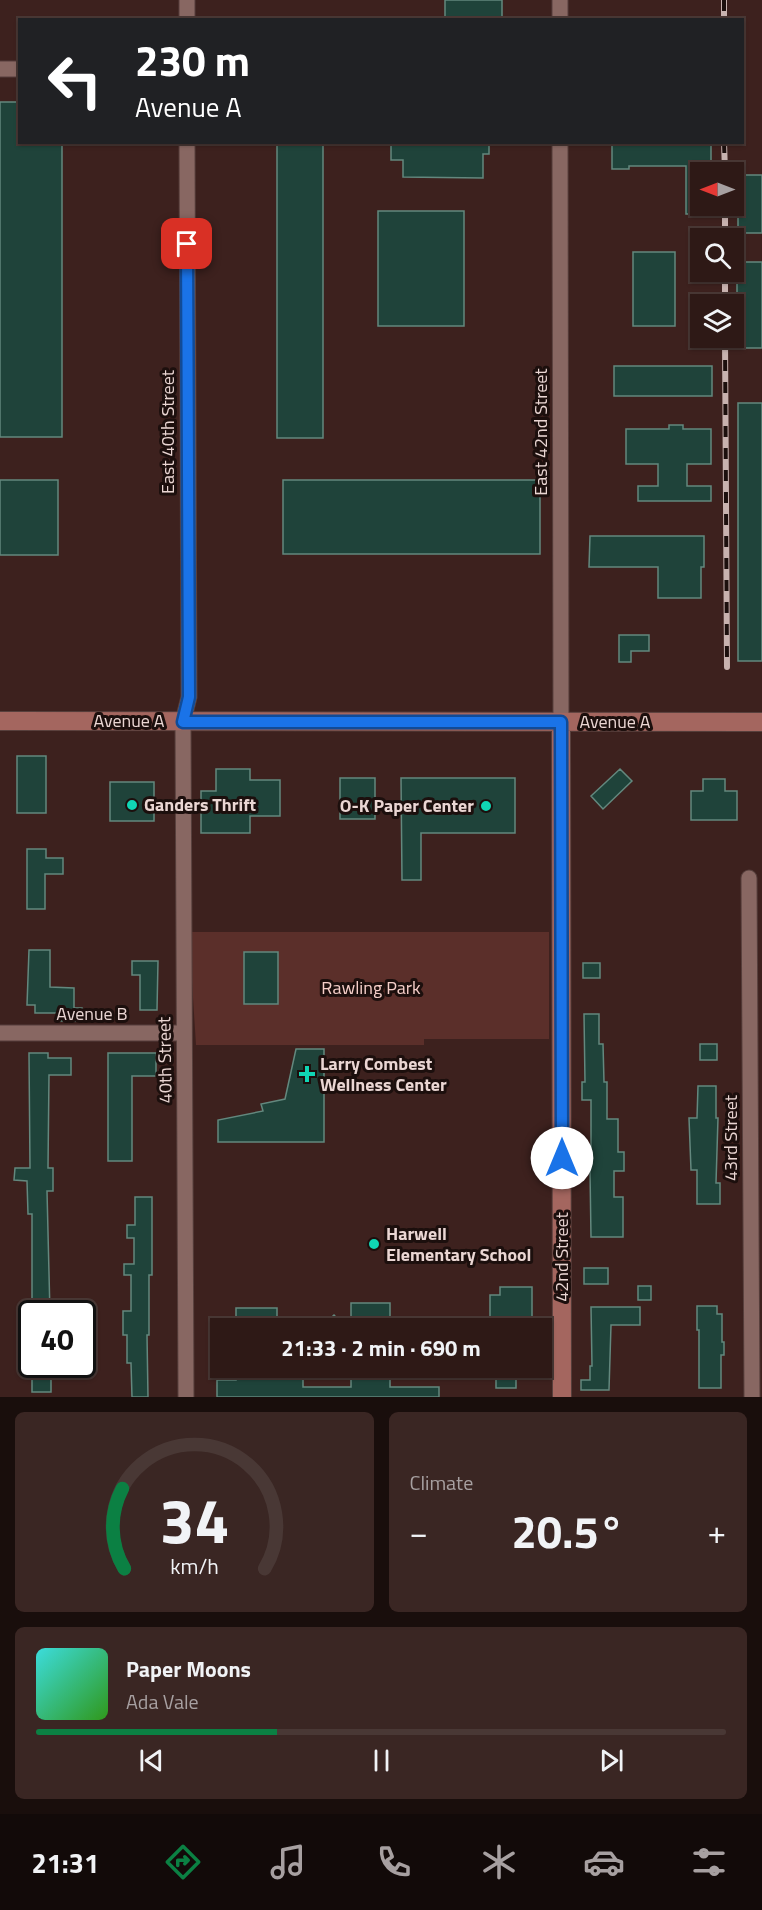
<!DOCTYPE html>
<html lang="en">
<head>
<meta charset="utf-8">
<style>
  :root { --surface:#2e1916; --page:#3a2623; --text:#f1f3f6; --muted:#a7a0a1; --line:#493835; --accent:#0b8043 }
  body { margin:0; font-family:"Titillium Web",sans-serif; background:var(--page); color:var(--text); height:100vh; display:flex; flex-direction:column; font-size:22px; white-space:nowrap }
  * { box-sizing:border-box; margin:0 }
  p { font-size:20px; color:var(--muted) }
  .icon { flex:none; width:33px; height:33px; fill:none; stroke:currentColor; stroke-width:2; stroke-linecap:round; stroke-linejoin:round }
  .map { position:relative; height:1397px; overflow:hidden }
  .side { display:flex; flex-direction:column; gap:15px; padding:15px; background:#190e0c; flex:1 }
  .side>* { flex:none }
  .top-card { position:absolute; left:18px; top:18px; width:726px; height:126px; border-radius:0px; box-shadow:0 2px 4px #0004,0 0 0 2px var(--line); background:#202124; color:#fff; overflow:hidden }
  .needle { width:39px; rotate:270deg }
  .tools { position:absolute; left:690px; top:162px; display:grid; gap:12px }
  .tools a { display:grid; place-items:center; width:54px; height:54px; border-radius:0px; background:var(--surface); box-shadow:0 2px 4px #0004,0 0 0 2px var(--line); font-size:30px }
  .speed { position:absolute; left:18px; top:1300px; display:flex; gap:12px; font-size:30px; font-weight:700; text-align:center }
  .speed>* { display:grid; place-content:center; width:78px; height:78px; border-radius:50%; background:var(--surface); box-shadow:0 2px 4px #0004,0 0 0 2px var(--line); line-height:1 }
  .speed .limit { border:3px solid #111; border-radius:9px; background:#fff; color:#111 }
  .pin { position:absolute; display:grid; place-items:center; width:51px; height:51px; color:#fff; margin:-26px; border-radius:12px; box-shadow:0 3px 9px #0006 }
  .me { position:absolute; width:66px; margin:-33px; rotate:0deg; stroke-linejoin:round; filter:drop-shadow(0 0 4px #0008) }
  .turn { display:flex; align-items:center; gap:21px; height:126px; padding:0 18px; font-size:27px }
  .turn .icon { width:78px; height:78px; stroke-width:2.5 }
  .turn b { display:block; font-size:42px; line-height:51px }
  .big { font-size:45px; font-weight:700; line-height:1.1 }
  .side .widget { flex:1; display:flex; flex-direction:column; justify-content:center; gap:9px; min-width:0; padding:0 21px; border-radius:9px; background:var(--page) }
  .side .dial { align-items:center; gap:0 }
  .dial svg { height:156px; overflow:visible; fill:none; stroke:var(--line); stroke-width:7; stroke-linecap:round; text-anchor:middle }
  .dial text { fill:var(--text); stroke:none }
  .song { display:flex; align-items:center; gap:18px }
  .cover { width:72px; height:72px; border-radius:9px; background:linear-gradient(135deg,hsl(180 70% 55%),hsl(110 70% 35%)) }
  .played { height:6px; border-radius:3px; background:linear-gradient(90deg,var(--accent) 35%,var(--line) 35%) }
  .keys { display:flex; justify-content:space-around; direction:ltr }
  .heat { display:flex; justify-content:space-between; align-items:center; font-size:33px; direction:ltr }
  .side .tiles { flex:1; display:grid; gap:15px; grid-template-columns:1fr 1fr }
  .widget:last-child { grid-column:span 2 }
  .trip { position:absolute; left:210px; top:1318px; width:342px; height:60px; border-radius:0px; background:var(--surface); box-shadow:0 2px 4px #0004,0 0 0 2px var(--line); font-weight:700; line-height:60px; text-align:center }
  .dock { display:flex; height:96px; justify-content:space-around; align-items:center; background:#120a09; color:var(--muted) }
  .dock .icon { width:42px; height:42px }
  .dock .selected { color:var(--accent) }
  .dock b { font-size:27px; color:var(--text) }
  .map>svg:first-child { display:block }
</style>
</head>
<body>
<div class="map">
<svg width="762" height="1397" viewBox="0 0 762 1397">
  <rect width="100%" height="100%" fill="#3d211e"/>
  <path fill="#5b2f2a" d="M192,932h357v107h-125v6h-228l-4,-63z"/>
  <path fill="#1f433a" stroke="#63887e" stroke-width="1.5" d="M445,0h57v20h-57z
    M0,102h20v40h42v295h-62z
    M277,142h46v296h-46z
    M391,142h98v12h-6v24l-80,-1v-17h-12z
    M612,142h99v30h-11v42h-14v-48h-57v3h-17z
    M738,175h24v58h-24z
    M378,211h86v115h-86z
    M633,252h42v74h-42z
    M737,262h25v86h-25z
    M614,366h98v30h-98z
    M738,403h24v258h-24z
    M669,425h14v4h28v35h-24v22h24v15h-73v-15h20v-22h-32v-35h43z
    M0,480h58v75h-58z
    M283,480h257v74h-257z
    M590,536h114v31h-3v31h-43v-31h-69z
    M619,635h30v16h-18v11h-12z
    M17,756h29v57h-29z
    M216,769h34v11h30v36h-30v17h-49v-42h15z
    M620,769l12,12 -29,28 -12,-13z
    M340,778h35v41h-35z
    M401,778h114v55h-94v47h-19z
    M703,779h22v12h12v29h-46v-29h12z
    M110,782h44v39h-44z
    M27,849h19v9h17v16h-18v35h-18z
    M29,950h21v37l24,1v20h8v13h-22v-8h-25v-8h-8z
    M244,952h34v52h-34z
    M132,961h26l-1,49h-17v-35h-8z
    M583,963h17v15h-17z
    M584,1014h15v30h4l1,38h3v37h11v33h6v19h-10v26h9v40h-32l-1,-66h-4v-19h5v-52h-9v-18h3z
    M700,1044h17v16h-17z
    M296,1049h28v93h-106v-22l45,-9 -2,-7 24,-5z
    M29,1053h19v5h23v17h-22l-1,93h5v23h-6l3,123h-18v-100h-4l-1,-33 -13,-1 1,-12h15z
    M108,1053h48v23h-24v85h-24z
    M698,1086h18v32h2l-2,65h4v21h-23v-34h-6l-2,-52h8z
    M135,1197h17v78h-3v60h-2l1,62h-16l-1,-34h-4v-28h-4v-24h8v-36h-7v-11h10v-26h-7v-13h8z
    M584,1268h24v16h-24z
    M638,1286h13v14h-13z
    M500,1287h32v42h-32v-3h-10v-31h10z
    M351,1303h39v26h-39z
    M697,1306h20v8h5v28h2v13h-3v33h-22v-58h-2z
    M591,1307h49v18h-29l-2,65h-28v-10h9v-14h2z
    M236,1308h41v21h-41z
    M334,1315l13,14h-28z
    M32,1368h19v24h-19z
    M236,1368h67v19h48v-19h39v19h49v10h-222v-17h19z
    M496,1374h20v14h-20z"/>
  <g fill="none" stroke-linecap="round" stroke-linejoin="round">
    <defs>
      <path id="street" d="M187,0v20
        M560,0v20
        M0,69h20
        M560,142l1,580
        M749,878l3,519
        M0,1033h184
        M186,1397l-3,-676 6,-24 -2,-555"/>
      <path id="secondary" d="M0,721l762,1
        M561,722l1,675"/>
    </defs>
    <use href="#street" stroke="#573f3c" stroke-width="17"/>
    <use href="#secondary" stroke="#573f3c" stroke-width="20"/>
    <use href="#street" stroke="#886762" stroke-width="15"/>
    <use href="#secondary" stroke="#a4665f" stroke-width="18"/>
    <defs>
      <path id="rail" d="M724,0v20
        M724,142l1,30
        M725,206v32
        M725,272v32
        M725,338l2,329"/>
    </defs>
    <use href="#rail" stroke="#c8b2af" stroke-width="6"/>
    <use href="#rail" stroke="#1c0f0d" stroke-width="4" stroke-dasharray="11" stroke-linecap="butt"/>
  </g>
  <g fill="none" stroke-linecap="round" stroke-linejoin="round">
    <defs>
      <path id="route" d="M187,244l2,453 -6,25h378l1,436"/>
    </defs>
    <use href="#route" stroke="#114b97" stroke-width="15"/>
    <use href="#route" stroke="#1a73e8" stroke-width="10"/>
  </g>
  <g fill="#10d5b4" stroke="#1c0f0d" stroke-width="2">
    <circle cx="132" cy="805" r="6"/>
    <circle cx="486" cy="806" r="6"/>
    <path d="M304 1065h6v6h6v6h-6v6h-6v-6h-6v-6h6z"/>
    <circle cx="374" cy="1244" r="6"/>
  </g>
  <g text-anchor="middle" stroke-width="6" stroke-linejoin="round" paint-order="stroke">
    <g font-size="18" fill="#ead6d3" stroke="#1c0f0d">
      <text transform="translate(168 432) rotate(-90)" y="6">East 40th Street</text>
      <text transform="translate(541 432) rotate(-90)" y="6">East 42nd Street</text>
      <text x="129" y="727">Avenue A</text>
      <text x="615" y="728">Avenue A</text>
      <text x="92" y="1020">Avenue B</text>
      <text transform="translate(165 1060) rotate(-91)" y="6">40th Street</text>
      <text transform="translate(731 1138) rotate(-90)" y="6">43rd Street</text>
      <text transform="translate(562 1257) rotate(-90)" y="6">42nd Street</text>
    </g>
    <g font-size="18" font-weight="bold" fill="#ead6d3" stroke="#1c0f0d" text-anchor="start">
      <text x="144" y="811">Ganders Thrift</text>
      <text x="474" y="812" text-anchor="end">O-K Paper Center</text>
      <text x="320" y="1070">Larry Combest<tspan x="320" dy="21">Wellness Center</tspan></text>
      <text x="386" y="1240">Harwell<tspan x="386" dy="21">Elementary School</tspan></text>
    </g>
    <g font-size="18" fill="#f6cfc9" stroke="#1c0f0d">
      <text x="371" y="994">Rawling Park</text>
    </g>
  </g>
</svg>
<div class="tools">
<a><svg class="needle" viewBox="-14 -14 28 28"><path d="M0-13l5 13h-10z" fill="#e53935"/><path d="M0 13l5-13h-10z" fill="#a7a0a1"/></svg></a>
<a><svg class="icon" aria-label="search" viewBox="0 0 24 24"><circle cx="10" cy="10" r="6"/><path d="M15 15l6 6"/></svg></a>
<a><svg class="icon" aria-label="layers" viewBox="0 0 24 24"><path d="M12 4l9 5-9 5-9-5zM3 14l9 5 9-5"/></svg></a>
</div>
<div class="speed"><div class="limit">40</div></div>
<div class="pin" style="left:187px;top:244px;background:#d93025"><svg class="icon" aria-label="arrive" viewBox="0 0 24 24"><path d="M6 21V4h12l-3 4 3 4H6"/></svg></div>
<svg class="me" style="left:562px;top:1158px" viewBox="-20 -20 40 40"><circle r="19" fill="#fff"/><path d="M0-13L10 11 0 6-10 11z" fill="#1a73e8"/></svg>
<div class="trip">21:33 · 2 min · 690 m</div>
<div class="top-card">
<div class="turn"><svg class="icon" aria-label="left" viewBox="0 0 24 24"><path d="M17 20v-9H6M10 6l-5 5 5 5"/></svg><div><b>230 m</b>Avenue A</div></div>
</div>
</div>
<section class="side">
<div class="tiles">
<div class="widget dial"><svg viewBox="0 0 100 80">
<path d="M14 69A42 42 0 1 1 86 69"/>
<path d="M14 69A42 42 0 0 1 13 28" stroke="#0b8043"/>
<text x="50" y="56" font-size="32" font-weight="700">34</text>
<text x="50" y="72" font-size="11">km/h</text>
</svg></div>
<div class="widget"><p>Climate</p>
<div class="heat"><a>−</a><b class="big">20.5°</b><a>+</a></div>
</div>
<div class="widget">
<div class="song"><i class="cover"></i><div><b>Paper Moons</b><p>Ada Vale</p></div></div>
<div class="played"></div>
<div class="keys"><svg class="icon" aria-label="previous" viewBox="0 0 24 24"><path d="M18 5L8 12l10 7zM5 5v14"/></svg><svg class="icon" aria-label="pause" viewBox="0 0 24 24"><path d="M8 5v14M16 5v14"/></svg><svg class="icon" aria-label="next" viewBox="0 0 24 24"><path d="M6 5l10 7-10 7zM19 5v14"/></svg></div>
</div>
</div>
</section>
<nav class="dock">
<b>21:31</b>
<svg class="icon selected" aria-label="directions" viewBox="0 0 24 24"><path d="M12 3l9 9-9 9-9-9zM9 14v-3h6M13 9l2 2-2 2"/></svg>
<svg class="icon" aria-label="music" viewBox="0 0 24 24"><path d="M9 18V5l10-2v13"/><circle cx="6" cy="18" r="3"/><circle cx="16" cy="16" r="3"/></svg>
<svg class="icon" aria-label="phone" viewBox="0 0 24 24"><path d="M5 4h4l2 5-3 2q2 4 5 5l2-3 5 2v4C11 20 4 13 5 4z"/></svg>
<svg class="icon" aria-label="climate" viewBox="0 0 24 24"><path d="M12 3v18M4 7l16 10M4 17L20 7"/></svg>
<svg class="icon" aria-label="car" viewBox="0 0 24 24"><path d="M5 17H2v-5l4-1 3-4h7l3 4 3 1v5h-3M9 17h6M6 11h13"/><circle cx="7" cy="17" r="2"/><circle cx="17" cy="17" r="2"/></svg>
<svg class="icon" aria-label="filters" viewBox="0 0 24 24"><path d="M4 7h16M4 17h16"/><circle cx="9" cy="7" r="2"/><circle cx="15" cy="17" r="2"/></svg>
</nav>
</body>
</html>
